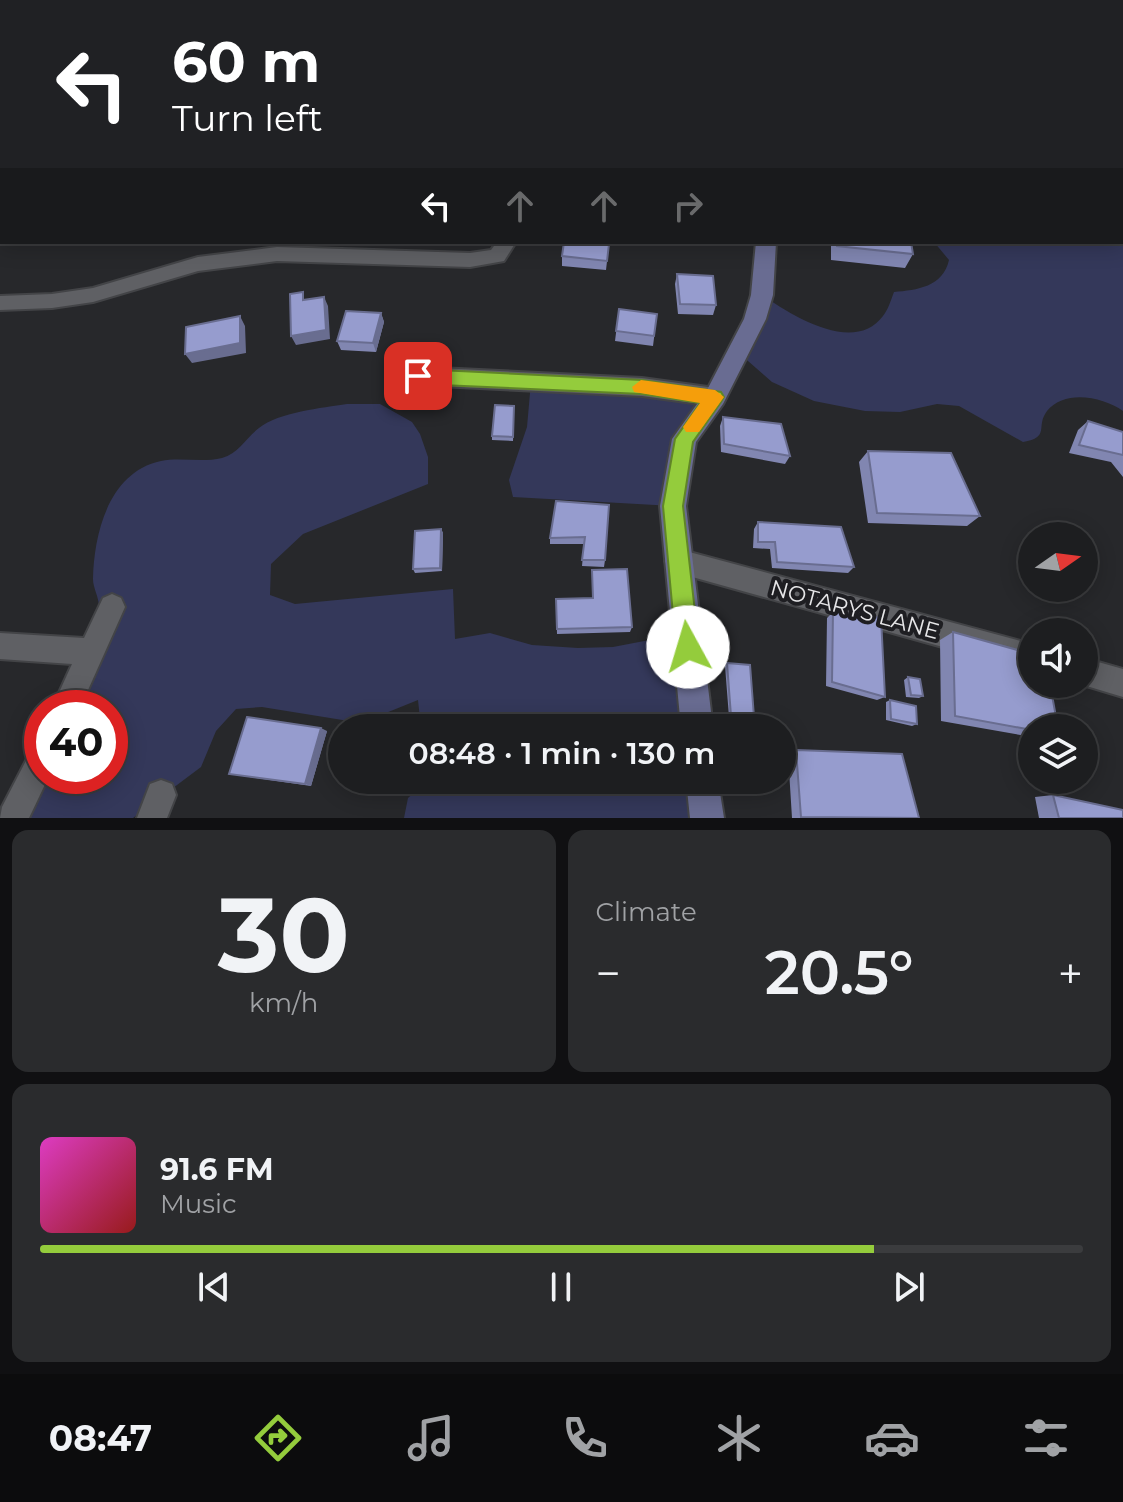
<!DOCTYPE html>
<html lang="en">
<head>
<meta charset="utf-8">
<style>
  :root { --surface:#1d1e20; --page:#2a2b2d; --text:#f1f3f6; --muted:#a0a2a5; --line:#3b3c3e; --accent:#94cc3c }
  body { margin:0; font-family:Montserrat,sans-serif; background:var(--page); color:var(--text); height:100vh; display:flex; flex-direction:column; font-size:30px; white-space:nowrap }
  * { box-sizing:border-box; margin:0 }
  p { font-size:26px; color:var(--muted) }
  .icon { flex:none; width:44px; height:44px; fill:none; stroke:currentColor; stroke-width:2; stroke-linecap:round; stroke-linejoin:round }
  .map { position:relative; height:818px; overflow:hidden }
  .side { display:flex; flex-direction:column; gap:12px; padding:12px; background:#101012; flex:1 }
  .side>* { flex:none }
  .guide { position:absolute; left:0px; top:0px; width:1124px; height:244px; box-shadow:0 4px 20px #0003,0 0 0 2px var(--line); background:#202124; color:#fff; overflow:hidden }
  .needle { width:52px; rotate:76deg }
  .controls { position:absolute; left:1018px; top:522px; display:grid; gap:16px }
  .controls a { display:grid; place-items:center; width:80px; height:80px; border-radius:50%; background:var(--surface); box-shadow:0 4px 20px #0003,0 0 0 2px var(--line); font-size:40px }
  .speed { position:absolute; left:24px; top:690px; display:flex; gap:16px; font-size:40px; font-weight:700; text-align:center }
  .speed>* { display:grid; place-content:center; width:104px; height:104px; border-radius:50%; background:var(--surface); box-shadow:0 4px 20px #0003,0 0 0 2px var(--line); line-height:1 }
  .speed .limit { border:12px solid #d22; background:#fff; color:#111 }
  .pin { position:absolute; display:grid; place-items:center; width:68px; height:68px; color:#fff; margin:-34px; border-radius:16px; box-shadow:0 4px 12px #0006 }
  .me { position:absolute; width:88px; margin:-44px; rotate:354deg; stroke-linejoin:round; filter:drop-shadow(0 0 6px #0008) }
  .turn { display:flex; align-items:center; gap:28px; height:168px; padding:0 40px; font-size:36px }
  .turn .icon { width:104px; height:104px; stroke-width:2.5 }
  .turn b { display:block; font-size:56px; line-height:68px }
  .lanes { display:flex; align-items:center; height:76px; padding:0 40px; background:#0003; justify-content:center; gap:40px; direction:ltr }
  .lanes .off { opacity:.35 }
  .big { font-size:60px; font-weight:600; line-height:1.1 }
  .side .card { flex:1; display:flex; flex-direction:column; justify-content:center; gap:12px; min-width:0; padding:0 28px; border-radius:16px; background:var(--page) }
  .side .dial { align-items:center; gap:0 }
  .dial b { font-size:104px; line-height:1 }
  .song { display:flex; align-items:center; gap:24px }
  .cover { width:96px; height:96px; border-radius:12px; background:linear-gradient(135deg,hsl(310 70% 55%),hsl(0 70% 35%)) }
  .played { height:8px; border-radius:4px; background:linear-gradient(90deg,var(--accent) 80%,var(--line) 80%) }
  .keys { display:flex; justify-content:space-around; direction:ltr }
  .heat { display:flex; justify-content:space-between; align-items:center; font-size:44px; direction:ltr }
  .side .tiles { flex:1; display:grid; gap:12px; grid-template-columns:1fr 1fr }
  .card:last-child { grid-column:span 2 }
  .trip { position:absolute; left:328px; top:714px; width:468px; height:80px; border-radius:40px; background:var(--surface); box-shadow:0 4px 20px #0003,0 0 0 2px var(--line); font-weight:600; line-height:80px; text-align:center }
  .menu { display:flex; height:128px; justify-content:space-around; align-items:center; background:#0c0c0d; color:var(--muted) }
  .menu .icon { width:56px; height:56px }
  .menu .active { color:var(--accent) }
  .menu b { font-size:36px; color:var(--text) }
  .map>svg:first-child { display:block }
</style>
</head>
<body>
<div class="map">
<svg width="1123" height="818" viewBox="0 0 1123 818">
  <rect width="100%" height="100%" fill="#27282b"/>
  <path fill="#34385a" d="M1123,194v217c-20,-14 -58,-22 -76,0 -12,16 4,26 -24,31l-64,-36 -22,-2 -37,8 -35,-1 -51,-10 -42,-19 -32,-28 22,-59c29,20 92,60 121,21 5,-6 8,-16 11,-24 23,-2 49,-5 55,-32l-15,-18h188z
    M531,382l184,15 -16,18 -26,91 -160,-9 -4,-17 18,-53z
    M347,404h33l32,18 8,12 8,23v27l-125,50 -32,30 -1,31 25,9 158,-15 2,50 35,-6 42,12 46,3 35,-1 73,-14 11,95h-276l-3,-28 -57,23 -99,-16 -26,2 -20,22 -15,36 -68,51h-133l8,-24 34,-62v44h68v-68h-55l44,-101c0,-10 -6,-19 -6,-28 1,-46 16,-107 68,-118 19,-4 41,2 61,-3 17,-5 24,-20 37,-30 20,-16 63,-20 88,-24z
    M419,780h283l5,38h-303l4,-20 10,-9z"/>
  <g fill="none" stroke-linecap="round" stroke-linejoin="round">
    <defs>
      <path id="street" d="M497,242h19l-12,19 -34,6 -193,-6 -79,10 -105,31 -41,6 -52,2v-14l52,-2 41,-6 105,-31 79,-10 193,6 21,-3z
        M418,367l224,11 73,10 8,3 3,6 -3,6 -8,3 -73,-10 -224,-11 -8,-3 -3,-6 3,-6z
        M678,549l354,95v28l-354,-99 -9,-3 -4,-9 4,-9z
        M112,594l9,4 4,9 -45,101h-28l20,-44 -72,-5v-26l84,5 19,-40z
        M1084,658l39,11v28l-43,-13h4z
        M42,744v32h7l-20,42h-29l2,-11 30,-58z
        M161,780l11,4 4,11 -9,23h-30l13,-34z"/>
      <path id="secondary" d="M814,0h14v2h-14z
        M756,242h20l-3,53 -7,24 -43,85 -27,38 -10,64 27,222h-32l-21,-222 12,-67 35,-49 37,-71 7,-24z
        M686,780h32l6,38h-34z"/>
    </defs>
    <use href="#street" stroke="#434447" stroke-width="4"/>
    <use href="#secondary" stroke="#434447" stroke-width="4"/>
    <use href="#street" fill="#5f6064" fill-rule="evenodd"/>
    <use href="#secondary" fill="#696c92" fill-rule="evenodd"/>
  </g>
  <path fill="#8186b1" d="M151,0h19l-2,2h-16z
    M904,0h99v2h-100z
    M831,242h80l2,12 -8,14 -74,-8z
    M609,244l-3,26 -44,-4v-10z
    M677,274l39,31 -3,10 -35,-1 -3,-30z
    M619,309l38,5 -4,32 -38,-5z
    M381,313l3,9 -8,30 -35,-2 -4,-9z
    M448,382l-3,19 -55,-4 -3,-8z
    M514,406l-1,35 -21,-1v-4z
    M723,417l67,39 -5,8 -64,-12 -1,-26z
    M1088,421l35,11v45l-12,-15 -42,-9 9,-23z
    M868,451l112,65 -13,10 -99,-3 -9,-61z
    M556,501l49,59 -1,7 -22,-1 2,-22h-34v-6z
    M758,522l96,45 -6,6 -76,-5 -2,-19 -17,-1 1,-19z
    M441,529l2,4 -1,38 -27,2 -2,-4z
    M592,570l40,57 -2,5 -73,2 -1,-35 36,-1z
    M833,612l52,85 -8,3 -51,-14 1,-68z
    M953,632l79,96v9l-91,-16 -1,-81z
    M727,663l27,54 -2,2 -23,-2 -4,-51z
    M908,677l15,19 -4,2 -13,-1 -2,-17z
    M890,700l27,24 -5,2 -26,-6v-18z
    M327,731l-16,55 -82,-12z
    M796,750l123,68h-127l-4,-64z
    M1053,795l70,23h-84l-4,-21z"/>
  <path fill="#696d90" d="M84,0h10l1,2h-13z
    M2,107v18l-2,3v-19z
    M324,297l4,9 2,33 -34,6 -5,-9z
    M381,313l3,9 -8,30 -3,-9z
    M240,316l5,10 1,27 -54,10 -7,-9z
    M446,373l2,9 -3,19 -2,-9z
    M441,529l2,4 -1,38 -2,-3z
    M321,728l6,3 -16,55 -6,-2z"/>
  <path fill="#969cce" stroke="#696d90" stroke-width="2" d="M60,0h24l-2,2h-24z
    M198,0h19l-2,2 -18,-1z
    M283,0h25l-1,2h-26z
    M515,0h25l-1,2h-25z
    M579,0h34l-1,2h-22z
    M640,0h37v2h-28l-9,-1z
    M970,0h33v2h-33z
    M564,242h26l19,2 -2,17 -45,-5z
    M837,242h74l2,12 -76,-8z
    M677,274l36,2 3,29 -36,-1z
    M303,292v8l21,-3 2,33 -35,6 -1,-42z
    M619,309l38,5 -3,22 -38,-5z
    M346,311l35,2 -8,30 -36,-2z
    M240,316v27l-55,11 1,-27z
    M391,370l55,3 -3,19 -56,-3z
    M495,405l19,1 -1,31 -21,-1z
    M723,417l58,7 9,32 -66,-12z
    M1088,421l35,11v23l-44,-10z
    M868,451l83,2 29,63 -103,-3z
    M556,501l53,4 -4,55h-23l3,-23 -35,1z
    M758,522l83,5 13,40 -77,-5 -2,-20h-17z
    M441,529l-1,39 -27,1 2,-38z
    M627,569l5,58 -75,2 -1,-30 37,-1 -1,-28z
    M833,612l48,6 4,79 -53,-15z
    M953,632l79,22v30h18l8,44h-26v2l-77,-14z
    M727,663l23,2 4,52 -23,-1z
    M908,677l12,2 3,17 -12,-1z
    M890,700l26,6 1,18 -26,-5z
    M247,717l74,11 -16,56 -76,-10z
    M796,750l106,4 17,64 -118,-1z
    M1053,795l70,15v8h-64z"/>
  <path fill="#94cc3c" stroke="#608527" stroke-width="2" d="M418,369l224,11 79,12 3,5 -3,5 -28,40 -10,64 16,141 -4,8 -7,3 -8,-3 -4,-8 -13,-141 12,-67 25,-36 -58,-9 -224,-10 -9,-8z"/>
  <path fill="#f59e0b" d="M641,380l74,10 9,7 -25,35h-13l-3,-5 17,-24 -66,-11 -2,-5z"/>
  <g text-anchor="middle" stroke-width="8" stroke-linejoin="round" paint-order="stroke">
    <g font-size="22" fill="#e6e6e8" stroke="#1e1e22">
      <text transform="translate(855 609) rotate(15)" y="8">NOTARYS LANE</text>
    </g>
  </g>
</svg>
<div class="controls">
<a><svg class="needle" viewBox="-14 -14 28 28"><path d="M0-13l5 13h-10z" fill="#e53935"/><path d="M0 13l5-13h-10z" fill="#a0a2a5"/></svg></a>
<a><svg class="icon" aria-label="sound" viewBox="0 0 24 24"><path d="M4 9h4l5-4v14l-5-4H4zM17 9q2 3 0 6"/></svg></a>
<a><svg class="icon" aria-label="layers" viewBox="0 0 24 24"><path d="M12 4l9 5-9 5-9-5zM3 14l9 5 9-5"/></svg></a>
</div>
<div class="speed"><div class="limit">40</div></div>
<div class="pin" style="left:418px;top:376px;background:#d93025"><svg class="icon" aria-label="arrive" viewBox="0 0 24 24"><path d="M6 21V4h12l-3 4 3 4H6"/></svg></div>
<svg class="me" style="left:688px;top:647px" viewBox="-20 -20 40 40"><circle r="19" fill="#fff"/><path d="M0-13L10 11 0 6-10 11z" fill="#94cc3c"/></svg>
<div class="trip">08:48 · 1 min · 130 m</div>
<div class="guide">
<div class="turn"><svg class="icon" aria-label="left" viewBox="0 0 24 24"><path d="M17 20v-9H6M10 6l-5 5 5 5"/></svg><div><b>60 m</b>Turn left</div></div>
<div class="lanes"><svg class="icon" aria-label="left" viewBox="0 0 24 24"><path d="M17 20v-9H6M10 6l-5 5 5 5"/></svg><svg class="icon off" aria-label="ahead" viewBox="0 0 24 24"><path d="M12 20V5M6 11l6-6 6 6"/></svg><svg class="icon off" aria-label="ahead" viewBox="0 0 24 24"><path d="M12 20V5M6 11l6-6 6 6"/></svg><svg class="icon off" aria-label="right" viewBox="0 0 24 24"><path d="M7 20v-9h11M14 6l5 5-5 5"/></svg></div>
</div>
</div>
<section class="side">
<div class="tiles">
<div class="card dial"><b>30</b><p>km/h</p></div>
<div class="card"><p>Climate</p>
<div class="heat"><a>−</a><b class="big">20.5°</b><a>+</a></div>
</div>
<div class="card">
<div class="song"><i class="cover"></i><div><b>91.6 FM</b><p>Music</p></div></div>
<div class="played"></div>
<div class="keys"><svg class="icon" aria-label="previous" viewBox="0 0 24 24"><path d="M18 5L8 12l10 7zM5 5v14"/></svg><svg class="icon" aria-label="pause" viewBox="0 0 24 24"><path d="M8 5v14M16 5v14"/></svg><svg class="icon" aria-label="next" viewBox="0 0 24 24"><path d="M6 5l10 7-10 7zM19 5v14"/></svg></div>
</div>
</div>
</section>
<nav class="menu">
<b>08:47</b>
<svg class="icon active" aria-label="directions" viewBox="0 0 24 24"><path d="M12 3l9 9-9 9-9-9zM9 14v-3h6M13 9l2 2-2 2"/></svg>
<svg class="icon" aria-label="music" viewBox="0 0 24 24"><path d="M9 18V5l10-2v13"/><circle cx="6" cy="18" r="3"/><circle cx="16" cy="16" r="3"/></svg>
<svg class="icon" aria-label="phone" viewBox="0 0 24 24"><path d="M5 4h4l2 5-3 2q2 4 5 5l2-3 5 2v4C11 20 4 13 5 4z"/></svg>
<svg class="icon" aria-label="climate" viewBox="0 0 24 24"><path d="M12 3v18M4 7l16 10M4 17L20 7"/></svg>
<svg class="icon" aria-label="car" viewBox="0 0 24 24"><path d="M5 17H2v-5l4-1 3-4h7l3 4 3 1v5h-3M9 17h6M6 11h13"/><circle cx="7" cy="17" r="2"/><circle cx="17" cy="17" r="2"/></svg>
<svg class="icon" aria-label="filters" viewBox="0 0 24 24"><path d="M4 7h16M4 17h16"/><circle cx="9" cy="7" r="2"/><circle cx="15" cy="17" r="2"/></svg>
</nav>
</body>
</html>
